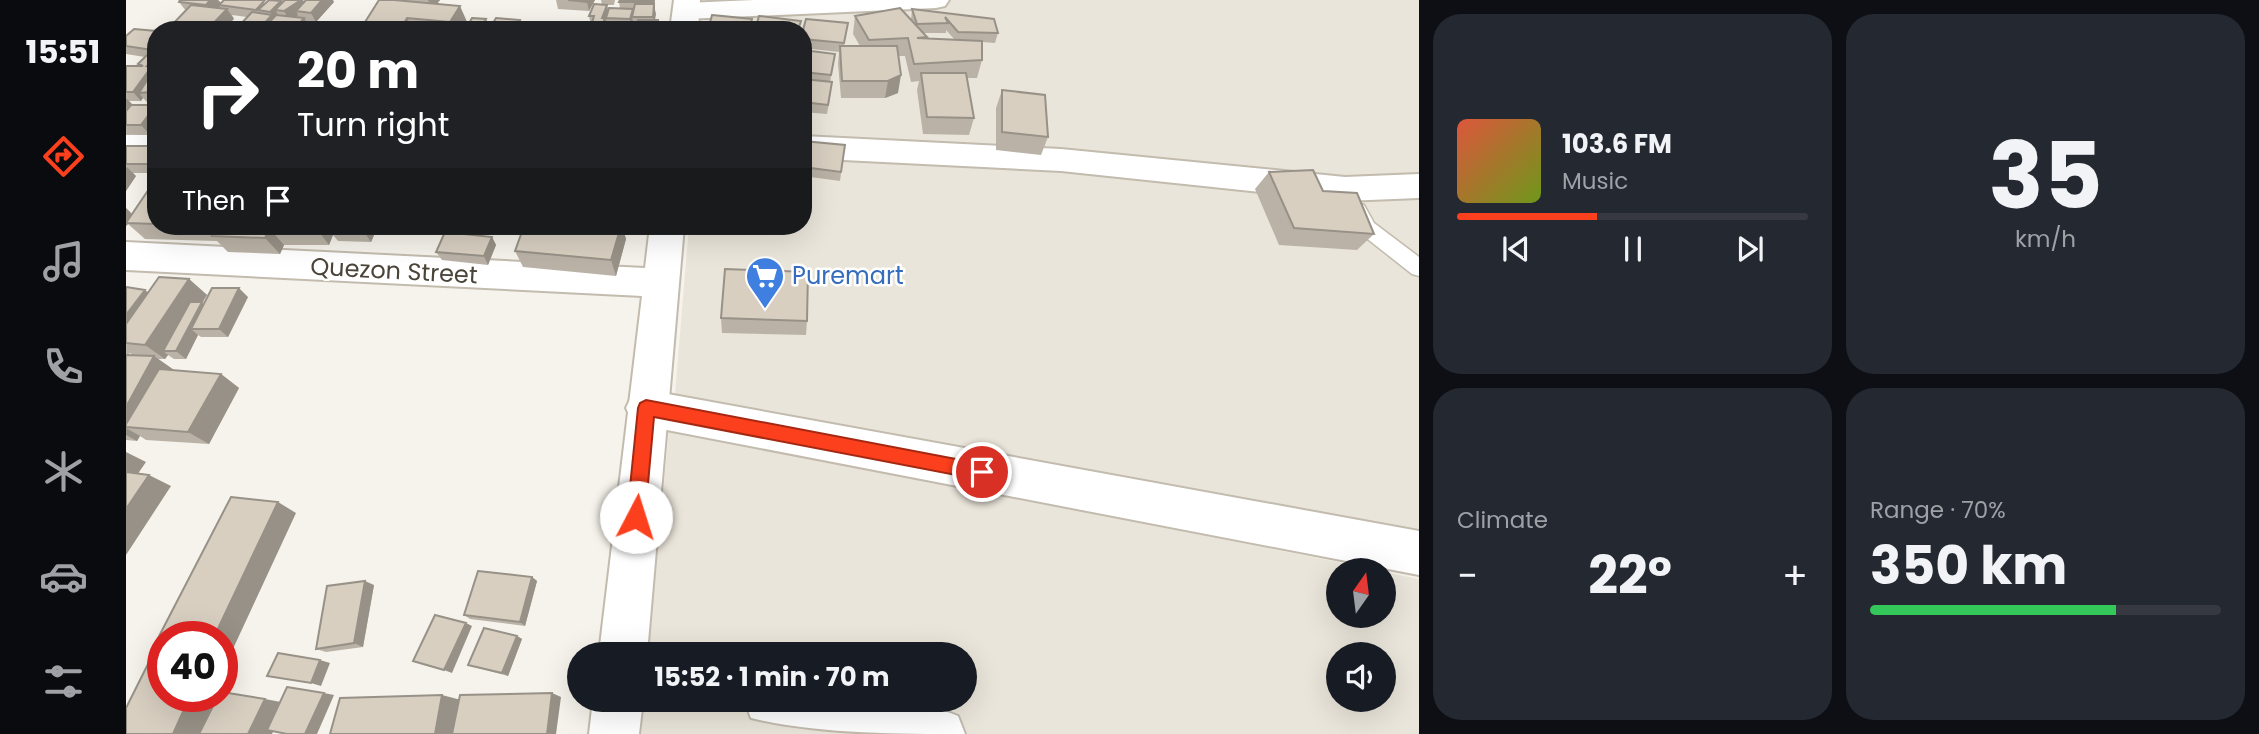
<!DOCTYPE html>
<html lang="en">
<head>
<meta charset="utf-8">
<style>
  :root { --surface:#171b24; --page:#242831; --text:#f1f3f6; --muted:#9ea1a6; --line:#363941; --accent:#fc3f1d }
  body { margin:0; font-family:Poppins,sans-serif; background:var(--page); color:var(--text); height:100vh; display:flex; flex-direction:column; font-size:26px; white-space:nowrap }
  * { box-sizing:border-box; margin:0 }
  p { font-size:23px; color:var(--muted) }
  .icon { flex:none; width:38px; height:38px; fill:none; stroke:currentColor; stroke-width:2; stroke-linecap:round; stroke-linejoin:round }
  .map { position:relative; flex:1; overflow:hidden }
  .panel { display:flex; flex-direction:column; gap:14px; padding:14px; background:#0d0f14; width:840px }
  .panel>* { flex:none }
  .hud { position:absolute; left:21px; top:21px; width:665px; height:214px; border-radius:28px; box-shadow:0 7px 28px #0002; background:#202124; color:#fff; overflow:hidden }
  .needle { width:46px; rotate:14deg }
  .tools { position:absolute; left:1200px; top:558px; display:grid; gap:14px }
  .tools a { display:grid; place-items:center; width:70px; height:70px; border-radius:50%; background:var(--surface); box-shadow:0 7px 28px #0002; font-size:35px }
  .speed { position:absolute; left:21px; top:621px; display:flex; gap:14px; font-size:35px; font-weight:700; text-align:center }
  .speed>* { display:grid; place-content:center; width:91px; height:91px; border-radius:50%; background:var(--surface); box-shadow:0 7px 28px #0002; line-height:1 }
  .speed .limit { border:10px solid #d22; background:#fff; color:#111 }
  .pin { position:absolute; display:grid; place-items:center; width:60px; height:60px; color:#fff; margin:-30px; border:4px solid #fff; border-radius:50%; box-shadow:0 2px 7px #0007 }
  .me { position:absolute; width:77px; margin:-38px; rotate:5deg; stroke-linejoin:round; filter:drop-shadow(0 0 5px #0008) }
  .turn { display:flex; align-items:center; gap:24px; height:147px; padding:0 35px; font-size:32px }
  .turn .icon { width:91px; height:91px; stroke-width:2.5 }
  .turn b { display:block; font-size:49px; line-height:60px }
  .then { display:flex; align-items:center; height:66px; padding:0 35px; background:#0003; gap:14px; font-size:26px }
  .big { font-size:52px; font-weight:700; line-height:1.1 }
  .panel .tile { flex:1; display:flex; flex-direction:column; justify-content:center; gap:10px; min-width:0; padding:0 24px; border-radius:28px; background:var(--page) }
  .panel .dial { align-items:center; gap:0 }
  .dial b { font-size:91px; line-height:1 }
  .song { display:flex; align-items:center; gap:21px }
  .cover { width:84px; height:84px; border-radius:10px; background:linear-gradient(135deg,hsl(10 70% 55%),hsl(80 70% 35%)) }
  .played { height:7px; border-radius:4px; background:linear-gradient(90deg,var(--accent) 40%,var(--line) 40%) }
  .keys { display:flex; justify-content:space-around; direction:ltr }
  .heat { display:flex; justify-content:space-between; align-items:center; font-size:38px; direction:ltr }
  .charge { height:10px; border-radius:5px; background:linear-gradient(90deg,#34c759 70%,var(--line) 0) }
  .panel .tiles { flex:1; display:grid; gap:14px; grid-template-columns:repeat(2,1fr) }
  .trip { position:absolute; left:441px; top:642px; width:410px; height:70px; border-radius:35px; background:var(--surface); box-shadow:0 7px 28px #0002; font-weight:700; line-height:70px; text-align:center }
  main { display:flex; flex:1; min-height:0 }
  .menu { display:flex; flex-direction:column; width:126px; justify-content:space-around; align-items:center; background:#090b0e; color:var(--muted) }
  .menu .icon { width:49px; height:49px }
  .menu .current { color:var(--accent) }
  .menu b { font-size:32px; color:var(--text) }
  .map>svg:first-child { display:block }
</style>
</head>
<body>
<main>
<nav class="menu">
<b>15:51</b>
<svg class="icon current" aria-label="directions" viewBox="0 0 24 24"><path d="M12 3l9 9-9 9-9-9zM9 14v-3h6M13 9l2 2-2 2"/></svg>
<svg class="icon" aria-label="music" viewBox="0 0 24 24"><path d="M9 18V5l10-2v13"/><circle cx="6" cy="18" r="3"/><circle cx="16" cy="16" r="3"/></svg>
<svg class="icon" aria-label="phone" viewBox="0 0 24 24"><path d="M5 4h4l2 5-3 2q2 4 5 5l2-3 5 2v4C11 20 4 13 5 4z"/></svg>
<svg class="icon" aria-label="climate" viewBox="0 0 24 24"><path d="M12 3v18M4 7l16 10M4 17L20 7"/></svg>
<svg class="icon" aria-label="car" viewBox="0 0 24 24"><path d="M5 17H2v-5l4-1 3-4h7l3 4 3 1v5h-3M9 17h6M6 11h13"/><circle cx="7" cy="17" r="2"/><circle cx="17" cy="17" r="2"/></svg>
<svg class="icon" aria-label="filters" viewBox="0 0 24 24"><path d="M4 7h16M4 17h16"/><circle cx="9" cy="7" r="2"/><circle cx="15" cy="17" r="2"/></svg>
</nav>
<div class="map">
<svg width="1293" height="734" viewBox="0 0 1293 734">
  <rect width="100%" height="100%" fill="#f6f3ec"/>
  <path fill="#eae5da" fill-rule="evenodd" d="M582,0h711v537l-744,-143 14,-168h114v-196h-98z
    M543,429l709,141h-39v46h45v-44l35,7v155h-778l3,-34h320v-46h-316zM1213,654h45v46h-45z"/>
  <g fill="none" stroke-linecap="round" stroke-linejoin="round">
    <defs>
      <path id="service" d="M1231,203l7,2 10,18 45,34v19l-7,-2 -52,-41 -13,-23 3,-5z"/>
      <path id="minor" d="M628,0h195l-4,6 -9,2 -250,11 -9,-2 -4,-6 4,-6 9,-2z
        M0,135h30v22h-30z
        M677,136l258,13 284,28 74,-3v24l-74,3 -284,-30 -258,-13z
        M520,390l773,141v44l-773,-149 -14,-5 -6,-13 6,-13z
        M618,700c68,0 150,-10 214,16l7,18c-69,0 -148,0 -214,-16z"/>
      <path id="tertiary" d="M548,0h26l-2,30h-28z
        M524,226h34l-37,428h-48l43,-358 -516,-26v-28l519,26z
        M467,700h50l-4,34h-50z"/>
    </defs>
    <use href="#service" stroke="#c2bbae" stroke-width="3"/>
    <use href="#minor" stroke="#c2bbae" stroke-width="4"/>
    <use href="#tertiary" stroke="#c2bbae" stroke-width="4"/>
    <use href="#service" fill="#fff" fill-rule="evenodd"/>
    <use href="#minor" fill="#fff" fill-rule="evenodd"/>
    <use href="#tertiary" fill="#fff" fill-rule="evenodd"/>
  </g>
  <path fill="#bab2a6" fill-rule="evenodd" d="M54,0h38l3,3h61l21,-3 1,2h30l-18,20 -10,-1 4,7 -1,2h-74l12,-13 -15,-2 2,4 -48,-8 -7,-9z
    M253,0h61l-3,4 31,20 -4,6h-104z
    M430,0h39l-6,11 -31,-2z
    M475,0h14l-1,5h-12z
    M529,0v20l4,10 -51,-3 -1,-7 -1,3v2h2l1,5h-19l1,-5 -2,-9 18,-11 1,6 12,-3 -1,-6z
    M786,9l86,24 -3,10 -13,-1v18l-5,18h-10l7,40 -5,17 -46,-1 -6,-44 2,-9 -8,1 -6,-26h-6l-1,37 -13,5h-44l-3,-34 1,-12 -36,-4v-18l45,-7 -4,23h16l-7,-12 2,-18 56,4zM820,30l9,10 -29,-1 1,-2 -4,-4h23z
    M30,31v73l-2,-2h-7l-4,-4 -2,3h-12l3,3 24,1v22l-6,8 -24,-1v-68h13l-1,-2 7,-7 -19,-3v-18z
    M677,50l32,4 -5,28 1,10 -4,22 -24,-2z
    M876,90l46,47 -7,18 -45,-5v-42z
    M677,141l42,4 -5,36 -37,-5z
    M0,146h30v27h-23l3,3 -10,15z
    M1143,172l54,19 51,43 -17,16 -78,-5 -24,-56z
    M30,189v37h222l-7,16 -33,-1 -5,-6 -4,10h-45l-4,9 -52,-2 -11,-11 -72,-2 -17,-15 -2,2v-18l6,6z
    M398,226h100l-1,4 3,9 -10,37 -93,-9 -8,-16z
    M366,237l4,8 -8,20 -46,-5 -6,-8z
    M63,279l18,16 -5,8 2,1 44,-7 -20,40h-27l-3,-2 -12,24h-12l-6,-4 -3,4h-7l16,11 47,4 18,14 -30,56 -63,-4 -6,-4 -3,5 -11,-1v-85l8,1 -4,-3 -2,2h-2v-68l22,5z
    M595,318l86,3 -1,14 -84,-2z
    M406,577l5,4 -12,45 -55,-7 -6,-4z
    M248,585l-11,62 -37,5 -10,-3z
    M391,636l5,3 -14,37 -40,-11z"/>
  <path fill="#979187" d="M84,0h8l4,4 -9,10 -7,-9z
    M175,0h2l5,9 -12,2 2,4 -8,6 -6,-10 -9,-1 5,7 -7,13h-15l14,-15 -2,-3 11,-11 6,9z
    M196,0h11l1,2 -18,20 -5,-9z
    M302,0h12l-8,10z
    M462,0h7l-6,11 -2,-9z
    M526,0h3l-1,5 2,9 -2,12z
    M481,5l2,10 -3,3 1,9 -3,3 -2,-12z
    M334,6l8,18 -4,6h-10l-4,-8z
    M101,9l7,10 -11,11h-16z
    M507,9l1,8h-2l1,5 -2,7 -1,-10z
    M178,18l6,10 -1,2h-15z
    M281,18l6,12h-13z
    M360,19l4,10 -1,1h-9z
    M394,20l3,10h-8z
    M30,57v8h-1l1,17 -17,11 4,5 -2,3 -8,-9 14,-26z
    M775,75l-3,18 -13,5 3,-17z
    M30,83v16l-6,-7z
    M0,98l6,6 -6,8z
    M30,105v22l-6,8 -9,-10z
    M1,167l9,9 -10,15v-23z
    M0,208l9,9 -9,6 2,1 -2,2z
    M191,226h21l-7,7 2,2 -4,10 -13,-17z
    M242,226h10l-7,16 -6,-9z
    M495,226h1l4,13 -10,37 -5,-16z
    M143,228l15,17 -4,9 -15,-16z
    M366,237l4,8 -8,20 -4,-9z
    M63,279l18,16 -5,8 9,8 -20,18 7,6 -12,24 -10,-8h-13l5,4 -3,4 -20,-14z
    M113,288l9,9 -20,40 -9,-8z
    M19,290l19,15 -38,38v-28z
    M28,356l20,14 -48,57v-20z
    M95,374l18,14 -30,56 -21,-12z
    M0,428l14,8 -3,5 -11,-6z
    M0,452l20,10 -20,29z
    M23,475l22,11 -45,69v-46z
    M152,502l18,11 -65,140 -9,-2v-14h-8z
    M406,577l5,4 -12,45 -5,-4z
    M239,581l9,4 -11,62 -9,-4z
    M340,623l6,3 -20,47 -8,-3z
    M391,636l5,3 -14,37 -6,-3z
    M96,660l9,2 -9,21z
    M194,660l10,3 -9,23 -10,-3z
    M198,693l10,2 -17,39h-12z
    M426,693l9,4 -5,37h-9z
    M316,695l19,5 -6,34h-20z
    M64,696h26l-16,38h-27z
    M139,699l21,4 -14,31h-24z"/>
  <path fill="#d8cfc1" stroke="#979187" stroke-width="2" d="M54,0h30l-4,5 -27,-3z
    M98,0h41l-9,10 -37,-5z
    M143,0l12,1 -11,11 -12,-2z
    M159,0h16l-17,11 -9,-1z
    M180,0h16l-11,13 -15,-2z
    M253,0h15l66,6 -10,16 -43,-4 -7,12h-40z
    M442,0h20l-1,2z
    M494,0h32v2h-33z
    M468,4l13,1 -5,13h3l-3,7h6l-2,5h-16l4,-14h-5z
    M509,4h19l-1,13h-21z
    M65,5l36,4 -20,21h-40z
    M483,8l24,1 -3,10 -24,-1z
    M774,8l27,29 -10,1 65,3v19l-68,4 -6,-26 -39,2 -14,-24z
    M786,9l82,10 4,14 -40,-1 -13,-15 3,6 -31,1z
    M126,12l20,3 -14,15h-23z
    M150,15l28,3 -10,12h-32z
    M586,15l40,4 -3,11h-41z
    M633,16l42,5 -3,9h-43z
    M346,18l14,1 -6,11h-15z
    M370,18l24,2 -5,10h-26z
    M680,19l42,4 -4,20 -41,-4v-9z
    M512,20h20l-2,10h-44l1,-3h24z
    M415,22l26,3 -3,5h-29z
    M8,29l22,2v15l-4,4 -26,-4v-10z
    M714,46h57l4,29 -13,6h-46z
    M26,50l4,1v6l-9,9h5l-19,26h-7v-26h17l-5,-2z
    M677,50l32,4 -4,21 -28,-3z
    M28,69h2v14l-6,9 -11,1z
    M795,73h45l8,45 -47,-1z
    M677,79l29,3 -4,23 -25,-3z
    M876,90l43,5 3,42 -46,-5z
    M5,105h25l-15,20h-15v-14z
    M677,141l42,4 -4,27 -38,-5z
    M0,146h30v18h-30z
    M1187,170l10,21 34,2 17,41 -80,-6 -25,-56z
    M23,189h7v35l-30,-1z
    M92,226h99l-1,2h-47l-4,10 -53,-2z
    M208,226h34l-3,7h-34z
    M398,226h97l-10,34 -96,-9z
    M319,232l47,5 -8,19 -48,-4z
    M599,269l83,3 -1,49 -86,-3z
    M33,277l30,2 -44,66 -19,-2v-19z
    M0,287l19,3 -19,25z
    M86,288h27l-20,41h-28z
    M64,302h12l-26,49h-13z
    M0,355l28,1 -28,51z
    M33,369l62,5 -33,58 -62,-5v-3z
    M0,472l23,3 -23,34z
    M105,497l47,5 -64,135h-51v6l-7,-1z
    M352,571l54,6 -12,45 -56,-7z
    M239,581l-11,62 -38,6 11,-63z
    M309,615l31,8 -22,47 -31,-9z
    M358,628l33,8 -15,37 -34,-8z
    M28,652l9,1v43h27l-17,38h-47v-26z
    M152,653l42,7 -9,23 -44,-7z
    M161,687l37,6 -19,41h-18l-20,-4z
    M96,692l43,7 -17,35h-49l19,-38h4z
    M426,693l-5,41h-95l8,-39z
    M316,695l-7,39h-105l10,-36z"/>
  <path fill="#fc3f1d" stroke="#a42913" stroke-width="2" d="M520,400l336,64 6,2 2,6 -2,6 -6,2 -328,-63 -9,100 -3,7 -6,2 -7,-2 -2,-7 11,-109 2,-5z"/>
  <defs>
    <symbol id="supermarket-pin" viewBox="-11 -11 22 30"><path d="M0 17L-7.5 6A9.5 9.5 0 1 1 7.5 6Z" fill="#3f7fe0" stroke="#fff"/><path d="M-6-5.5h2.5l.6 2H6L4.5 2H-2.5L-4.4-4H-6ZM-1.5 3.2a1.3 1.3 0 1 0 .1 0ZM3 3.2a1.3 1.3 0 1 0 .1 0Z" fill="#fff"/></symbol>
  </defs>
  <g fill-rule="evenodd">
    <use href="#supermarket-pin" x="617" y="254" width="44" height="60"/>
  </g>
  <g text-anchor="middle" stroke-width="5" stroke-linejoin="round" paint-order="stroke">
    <g font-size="24" fill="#4b4439" stroke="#fff">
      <text transform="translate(268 271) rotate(3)" y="8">Quezon Street</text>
    </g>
    <g font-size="24" fill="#366cbe" stroke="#fff" text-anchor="start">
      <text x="666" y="284">Puremart</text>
    </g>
  </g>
</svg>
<div class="tools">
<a><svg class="needle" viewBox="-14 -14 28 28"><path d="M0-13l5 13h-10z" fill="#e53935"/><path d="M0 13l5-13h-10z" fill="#9ea1a6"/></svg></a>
<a><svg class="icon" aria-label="sound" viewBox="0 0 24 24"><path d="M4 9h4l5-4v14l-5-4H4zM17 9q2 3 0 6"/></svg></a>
</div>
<div class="speed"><div class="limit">40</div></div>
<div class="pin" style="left:856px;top:472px;background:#d93025"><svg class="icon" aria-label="arrive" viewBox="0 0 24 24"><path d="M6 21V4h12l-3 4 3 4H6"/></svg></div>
<svg class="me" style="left:510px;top:517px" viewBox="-20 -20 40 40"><circle r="19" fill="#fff"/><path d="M0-13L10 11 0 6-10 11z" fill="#fc3f1d"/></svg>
<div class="trip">15:52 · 1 min · 70 m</div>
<div class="hud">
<div class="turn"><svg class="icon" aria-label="right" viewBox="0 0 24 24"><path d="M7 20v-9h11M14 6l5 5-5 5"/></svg><div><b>20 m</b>Turn right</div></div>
<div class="then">Then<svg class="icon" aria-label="arrive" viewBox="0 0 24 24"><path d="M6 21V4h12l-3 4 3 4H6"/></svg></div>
</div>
</div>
<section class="panel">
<div class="tiles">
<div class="tile">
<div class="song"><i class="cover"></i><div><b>103.6 FM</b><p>Music</p></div></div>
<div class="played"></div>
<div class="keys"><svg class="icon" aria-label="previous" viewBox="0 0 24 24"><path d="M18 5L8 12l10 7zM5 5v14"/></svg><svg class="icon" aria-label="pause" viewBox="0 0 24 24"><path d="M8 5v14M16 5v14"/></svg><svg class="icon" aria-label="next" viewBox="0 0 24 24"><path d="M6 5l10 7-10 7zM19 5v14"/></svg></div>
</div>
<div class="tile dial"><b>35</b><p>km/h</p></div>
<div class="tile"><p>Climate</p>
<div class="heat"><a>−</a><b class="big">22°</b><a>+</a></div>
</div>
<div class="tile"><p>Range · 70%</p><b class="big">350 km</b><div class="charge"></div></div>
</div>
</section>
</main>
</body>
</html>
